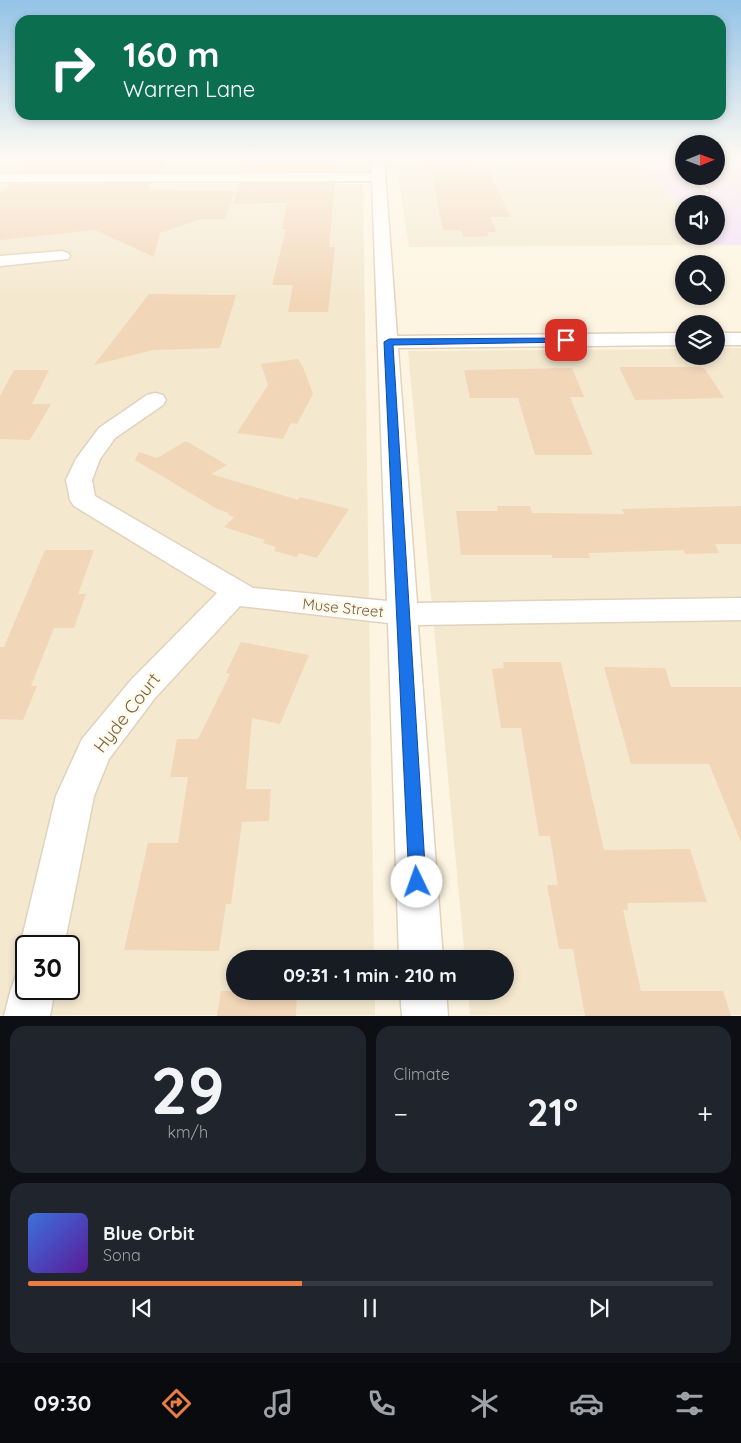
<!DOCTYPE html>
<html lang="en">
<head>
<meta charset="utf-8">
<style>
  :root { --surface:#171b24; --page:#20242c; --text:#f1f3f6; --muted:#9ea1a6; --line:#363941; --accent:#e97d43 }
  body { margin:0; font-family:Quicksand,sans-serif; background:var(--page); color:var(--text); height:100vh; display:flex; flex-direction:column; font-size:19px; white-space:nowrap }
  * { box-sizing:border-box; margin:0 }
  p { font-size:16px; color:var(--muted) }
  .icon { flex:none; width:28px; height:28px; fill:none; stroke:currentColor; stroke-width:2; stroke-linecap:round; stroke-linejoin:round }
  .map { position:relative; height:1016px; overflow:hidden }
  .sheet { display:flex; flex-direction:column; gap:10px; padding:10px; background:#0d0f14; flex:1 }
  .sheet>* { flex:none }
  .banner { position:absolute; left:15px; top:15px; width:711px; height:105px; border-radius:15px; box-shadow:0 2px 8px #0003; background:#0b6e4f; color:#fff; overflow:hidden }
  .needle { width:32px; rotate:89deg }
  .tools { position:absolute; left:675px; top:135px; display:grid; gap:10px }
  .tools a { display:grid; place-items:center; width:50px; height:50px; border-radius:50%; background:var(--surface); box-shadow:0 2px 8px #0003; font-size:25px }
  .speed { position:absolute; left:15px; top:935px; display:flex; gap:10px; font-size:25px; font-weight:700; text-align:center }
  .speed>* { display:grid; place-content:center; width:65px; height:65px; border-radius:50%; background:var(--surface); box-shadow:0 2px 8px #0003; line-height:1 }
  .speed .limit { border:2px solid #111; border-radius:8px; background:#fff; color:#111 }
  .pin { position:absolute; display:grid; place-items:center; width:42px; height:42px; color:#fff; margin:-21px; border-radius:10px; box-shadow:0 2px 8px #0006 }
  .me { position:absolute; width:55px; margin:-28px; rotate:357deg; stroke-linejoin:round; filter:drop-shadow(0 0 4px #0008) }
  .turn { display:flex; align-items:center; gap:18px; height:105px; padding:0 25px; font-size:22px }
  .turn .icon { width:65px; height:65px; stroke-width:2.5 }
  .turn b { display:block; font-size:35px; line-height:42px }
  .big { font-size:38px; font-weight:700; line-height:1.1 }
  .sheet .card { flex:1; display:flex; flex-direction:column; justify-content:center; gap:8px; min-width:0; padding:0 18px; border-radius:15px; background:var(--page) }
  .sheet .dial { align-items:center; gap:0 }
  .dial b { font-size:65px; line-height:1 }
  .song { display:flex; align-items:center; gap:15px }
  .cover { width:60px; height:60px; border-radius:8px; background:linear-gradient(135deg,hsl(220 70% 55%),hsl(270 70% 35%)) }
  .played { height:5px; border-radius:2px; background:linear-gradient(90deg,var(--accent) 40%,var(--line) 40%) }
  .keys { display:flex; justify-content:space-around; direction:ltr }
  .heat { display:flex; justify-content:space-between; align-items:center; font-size:28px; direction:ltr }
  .sheet .tiles { flex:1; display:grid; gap:10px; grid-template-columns:1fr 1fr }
  .card:last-child { grid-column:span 2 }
  .trip { position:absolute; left:226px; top:950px; width:288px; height:50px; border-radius:25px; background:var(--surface); box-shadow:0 2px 8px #0003; font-weight:700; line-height:50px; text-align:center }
  .menu { display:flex; height:80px; justify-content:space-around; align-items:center; background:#090b0e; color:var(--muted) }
  .menu .icon { width:35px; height:35px }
  .menu .active { color:var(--accent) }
  .menu b { font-size:22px; color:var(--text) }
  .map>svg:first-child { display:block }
</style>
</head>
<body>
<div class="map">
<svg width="741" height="1016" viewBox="0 0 741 1016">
  <rect width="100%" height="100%" fill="#fdf5e1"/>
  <path fill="#f4e8cf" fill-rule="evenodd" d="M0,158h636l48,53v25h22l8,9 -305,2 -11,-74h-398z
    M0,184h363l11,775h-139v32h140v24h-375zM26,946h43v43h-43z
    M716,348h25v667h-271l-2,-24h37v-32h-40l-57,-608 276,-2v7h32z"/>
  <path fill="#f2def9" d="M636,158h48v18h32v-18h25v87h-27l-8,-9h10v-32h-32v7z"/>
  <path fill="#f2d6b8" d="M167,158l-8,14h-137l13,-13z
    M246,158h90v13h-93z
    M429,158h35l3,10h21l22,49h-20l6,15h-9l2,4 -26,1 -2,-7h-18z
    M151,183l-3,6 87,2 -10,28h-24l-41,14 -6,24 -59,-27 -95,10v-46l10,-10z
    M239,183h96l-6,64h6l-7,65h-40l5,-27h-21l14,-56h-4l5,-26 -54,1z
    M149,294l87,1 -16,53 -67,2 -59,15z
    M298,359l5,8 10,27 -16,30 -6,-1 -8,16 -46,-6 31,-48 -7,-21z
    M619,367h81l5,2 19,29 -89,2z
    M572,368l12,29h-14l23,58h-58l-17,-57h-48l-6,-28z
    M14,370h35l-17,34h19l-21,36 -30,-1v-43z
    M186,441l41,24 -16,9 87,26 2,-3 49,12 -32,49 -18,-5 -2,4 -23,-6 2,-4 -13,-4 2,-3 -41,-13 10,-10 -6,-2 1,-2 -12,-4 -82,-49 4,-8 18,6z
    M497,506h33l2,7 92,1 -2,-5 119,-3v38h-26l4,9 -34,1 -1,-4 -96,3 2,5h-38v-3h-91l-5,-44h42z
    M45,550h49l-16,44h8l-12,34h-20l-23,58h6l-14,34 -23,-1v-72h4z
    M241,642l68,13 -29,69 -28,-6 -6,71h25l-2,32 -27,1 -11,82h-5l-7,47 -95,-1 24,-107h30l10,-66h-18l7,-38h21l32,-65 -4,-1z
    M503,662h58l43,188 86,-1 17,53 -80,1 1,7h-5l18,81h82l8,25h-146l-12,-67h-14l-12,-64h11l-8,-49h-11l-18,-108h-20l-9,-59 12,-1z
    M604,667l61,1 6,19h70v155l-32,-78h-78z
    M221,991h76l-1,25h-79z"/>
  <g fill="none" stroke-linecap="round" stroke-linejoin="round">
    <defs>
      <path id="lane" d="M672,158h7l5,6v6z
        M689,176h7l13,14v2h-4z"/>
      <path id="street" d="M372,158h12l13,178 287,-3v12l-286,3 19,255 324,-5v22l-323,5 25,334h-44l-11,-336 -148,-17 -85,92 -46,61 -15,37 -30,150h-38v14l-6,-14 36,-150 26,-57 49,-59 86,-87 -143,-87 -4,-6 -4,-20 10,-21 23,-31 48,-33 8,-2 8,2 3,5 -3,5 -48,33 -15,21 -8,21 3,16 158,92 134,13 -15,-420 -372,1v-8l372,-1z
        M62,251l6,2 2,3 -2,3 -68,7v-10z
        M716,333h25v12h-25z
        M26,969v20h29l-5,27h-46l7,-27 6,-16z
        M400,991h46l2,25h-46z"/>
    </defs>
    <use href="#lane" stroke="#e1d2bd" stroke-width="3"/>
    <use href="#street" stroke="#e1d2bd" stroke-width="3"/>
    <use href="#lane" fill="#fff" fill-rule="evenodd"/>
    <use href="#street" fill="#fff" fill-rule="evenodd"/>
  </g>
  <linearGradient id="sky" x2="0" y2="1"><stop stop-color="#93c3e7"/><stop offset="0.52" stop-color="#fefaf2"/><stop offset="1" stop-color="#fefaf2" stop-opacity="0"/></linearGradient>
  <rect width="741" height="301" fill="url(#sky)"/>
  <path fill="#1a73e8" stroke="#114b97" d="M566,338l3,1v3l-176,3 33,537 -2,6 -7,3 -6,-3 -2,-6 -25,-540 5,-3z"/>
  <g text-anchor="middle" stroke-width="4.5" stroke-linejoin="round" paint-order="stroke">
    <g font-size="15" fill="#745d48" stroke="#fff9e7">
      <text transform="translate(343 608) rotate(6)" y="5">Muse Street</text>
    </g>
    <g font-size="18" fill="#745d48" stroke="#fff9e7">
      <text transform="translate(127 713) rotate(-52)" y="6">Hyde Court</text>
    </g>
  </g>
</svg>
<div class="tools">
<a><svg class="needle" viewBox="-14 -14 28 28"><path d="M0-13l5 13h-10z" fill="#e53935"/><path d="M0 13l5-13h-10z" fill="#9ea1a6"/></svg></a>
<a><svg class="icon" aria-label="sound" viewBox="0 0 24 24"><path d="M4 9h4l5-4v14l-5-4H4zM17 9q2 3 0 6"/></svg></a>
<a><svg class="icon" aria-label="search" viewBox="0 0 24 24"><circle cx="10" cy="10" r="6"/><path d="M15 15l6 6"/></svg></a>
<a><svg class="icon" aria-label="layers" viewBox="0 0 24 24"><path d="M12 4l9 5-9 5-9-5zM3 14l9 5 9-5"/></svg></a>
</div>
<div class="speed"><div class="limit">30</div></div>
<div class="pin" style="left:566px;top:340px;background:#d93025"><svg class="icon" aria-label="arrive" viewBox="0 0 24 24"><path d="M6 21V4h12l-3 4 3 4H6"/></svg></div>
<svg class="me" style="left:417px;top:882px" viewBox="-20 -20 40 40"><circle r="19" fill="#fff"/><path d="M0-13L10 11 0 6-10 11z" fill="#1a73e8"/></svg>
<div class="trip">09:31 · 1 min · 210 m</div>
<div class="banner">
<div class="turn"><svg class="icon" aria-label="right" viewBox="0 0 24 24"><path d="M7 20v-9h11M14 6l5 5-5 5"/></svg><div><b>160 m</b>Warren Lane</div></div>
</div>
</div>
<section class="sheet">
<div class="tiles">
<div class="card dial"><b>29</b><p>km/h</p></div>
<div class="card"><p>Climate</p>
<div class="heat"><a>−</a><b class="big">21°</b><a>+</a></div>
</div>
<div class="card">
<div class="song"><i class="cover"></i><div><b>Blue Orbit</b><p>Sona</p></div></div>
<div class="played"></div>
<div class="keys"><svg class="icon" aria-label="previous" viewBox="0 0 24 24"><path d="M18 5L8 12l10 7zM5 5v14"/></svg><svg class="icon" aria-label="pause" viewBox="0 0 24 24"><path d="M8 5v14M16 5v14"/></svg><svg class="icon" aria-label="next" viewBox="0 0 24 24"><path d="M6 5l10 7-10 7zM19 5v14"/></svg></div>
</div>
</div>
</section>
<nav class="menu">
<b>09:30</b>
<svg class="icon active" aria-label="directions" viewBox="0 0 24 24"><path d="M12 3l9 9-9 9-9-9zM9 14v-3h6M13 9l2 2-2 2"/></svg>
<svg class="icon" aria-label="music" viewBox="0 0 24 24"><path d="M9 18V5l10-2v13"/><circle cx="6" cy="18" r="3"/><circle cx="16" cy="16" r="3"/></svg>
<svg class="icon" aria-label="phone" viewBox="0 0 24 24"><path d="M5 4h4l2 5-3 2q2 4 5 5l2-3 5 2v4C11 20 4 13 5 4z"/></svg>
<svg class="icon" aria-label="climate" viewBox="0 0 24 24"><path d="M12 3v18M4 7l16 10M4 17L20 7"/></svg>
<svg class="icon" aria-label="car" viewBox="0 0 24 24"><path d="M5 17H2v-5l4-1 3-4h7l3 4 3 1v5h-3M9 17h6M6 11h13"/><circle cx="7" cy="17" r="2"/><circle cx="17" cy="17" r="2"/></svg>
<svg class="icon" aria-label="filters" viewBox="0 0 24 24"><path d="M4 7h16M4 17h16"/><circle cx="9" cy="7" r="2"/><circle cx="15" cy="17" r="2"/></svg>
</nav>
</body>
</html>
